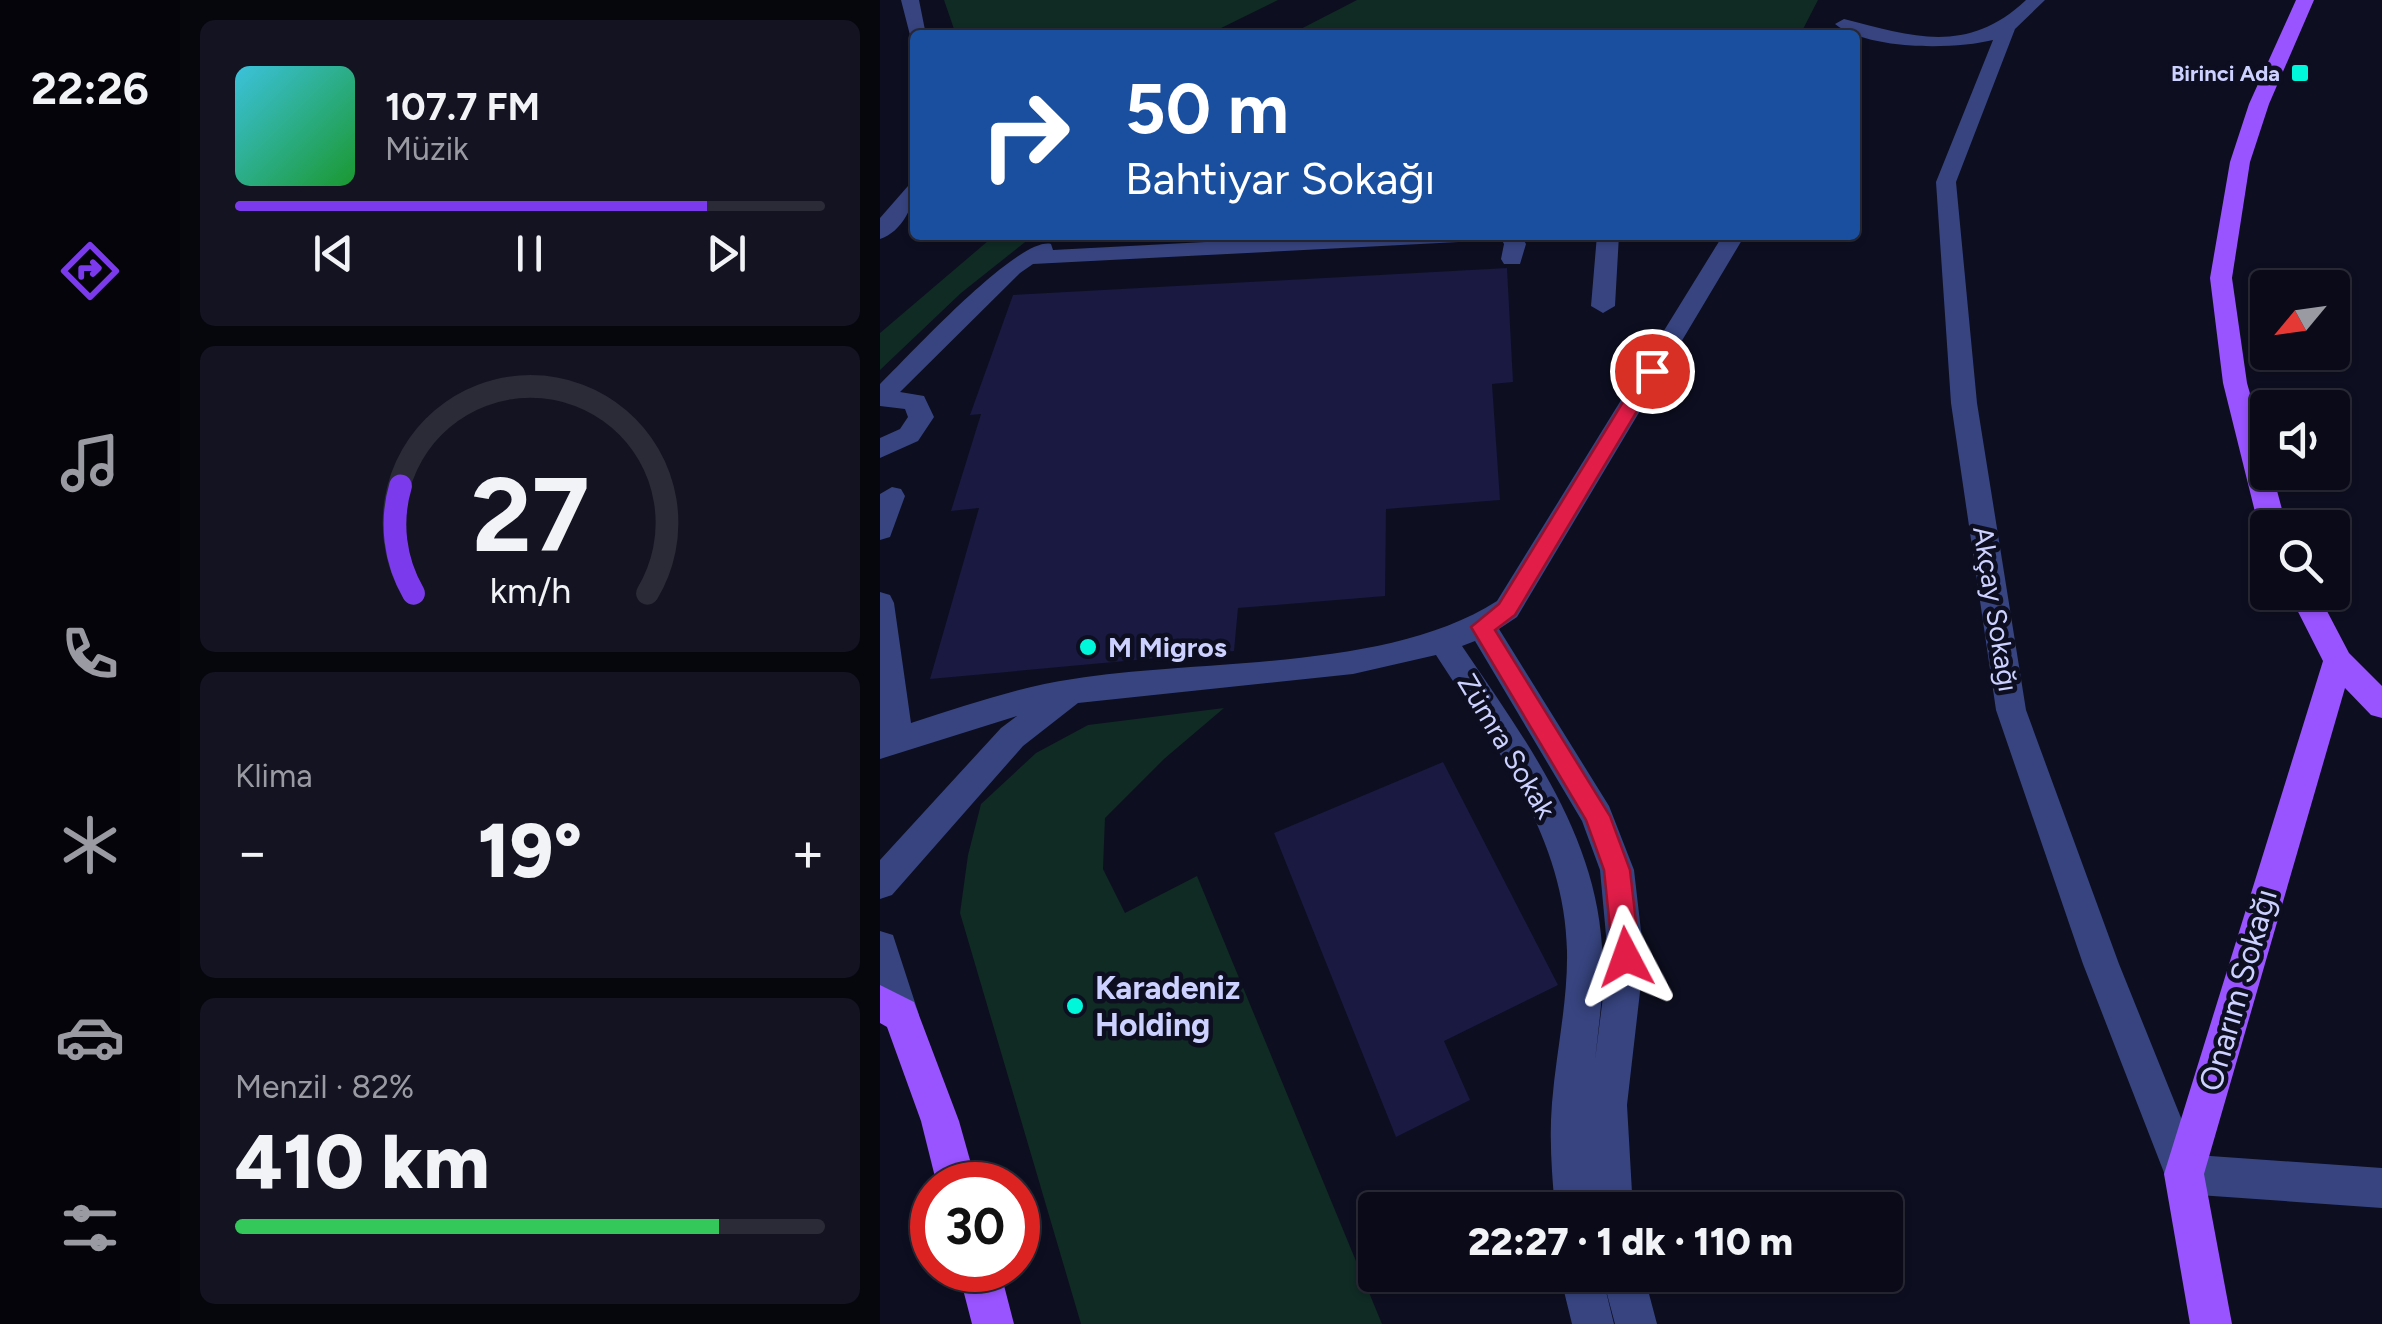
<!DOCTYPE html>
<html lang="tr">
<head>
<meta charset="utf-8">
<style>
  :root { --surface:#0a0a18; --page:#131321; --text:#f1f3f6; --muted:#999aa2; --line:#2a2b37; --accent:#7c3aed }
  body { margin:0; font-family:Figtree,sans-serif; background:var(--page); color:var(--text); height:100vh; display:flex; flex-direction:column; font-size:38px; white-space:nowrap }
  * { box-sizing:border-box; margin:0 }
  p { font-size:32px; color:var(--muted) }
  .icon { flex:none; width:55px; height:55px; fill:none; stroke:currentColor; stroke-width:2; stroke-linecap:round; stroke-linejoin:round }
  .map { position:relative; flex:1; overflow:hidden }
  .details { display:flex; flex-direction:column; gap:20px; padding:20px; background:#06060d; width:700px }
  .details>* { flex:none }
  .top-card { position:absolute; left:30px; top:30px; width:950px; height:210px; border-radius:10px; box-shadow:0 2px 8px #0004,0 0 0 2px var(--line); background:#1a4fa0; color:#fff; overflow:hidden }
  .needle { width:65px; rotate:241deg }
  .controls { position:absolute; left:1370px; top:270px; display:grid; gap:20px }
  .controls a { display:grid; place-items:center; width:100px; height:100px; border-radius:10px; background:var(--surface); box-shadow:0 2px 8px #0004,0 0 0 2px var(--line); font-size:50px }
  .speed { position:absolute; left:30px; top:1162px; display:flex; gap:20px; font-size:50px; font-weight:700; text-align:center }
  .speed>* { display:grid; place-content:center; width:130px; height:130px; border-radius:50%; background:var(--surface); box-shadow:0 2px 8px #0004,0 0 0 2px var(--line); line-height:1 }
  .speed .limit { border:15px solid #d22; background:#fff; color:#111 }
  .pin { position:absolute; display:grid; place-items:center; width:85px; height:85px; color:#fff; margin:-42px; border:5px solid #fff; border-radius:50%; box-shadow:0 2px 10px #0007 }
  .me { position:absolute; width:110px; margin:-55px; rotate:356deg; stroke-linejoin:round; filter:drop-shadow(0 0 8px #0008) }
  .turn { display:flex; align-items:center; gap:35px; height:210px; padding:0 50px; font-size:45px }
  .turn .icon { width:130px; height:130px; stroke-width:2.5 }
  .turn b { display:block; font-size:70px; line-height:85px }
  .big { font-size:75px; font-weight:800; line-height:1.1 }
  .details .card { flex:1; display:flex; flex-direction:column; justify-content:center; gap:15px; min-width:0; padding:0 35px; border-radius:15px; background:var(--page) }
  .details .dial { align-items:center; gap:0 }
  .dial svg { height:260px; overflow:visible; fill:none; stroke:var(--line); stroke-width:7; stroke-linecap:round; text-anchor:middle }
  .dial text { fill:var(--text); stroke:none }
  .song { display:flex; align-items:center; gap:30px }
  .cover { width:120px; height:120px; border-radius:15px; background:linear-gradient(135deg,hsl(190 70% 55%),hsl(130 70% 35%)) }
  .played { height:10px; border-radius:5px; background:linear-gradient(90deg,var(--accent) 80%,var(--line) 80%) }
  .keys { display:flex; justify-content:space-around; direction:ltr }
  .heat { display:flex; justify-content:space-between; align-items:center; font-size:55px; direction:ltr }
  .charge { height:15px; border-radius:8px; background:linear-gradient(90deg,#34c759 82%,var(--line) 0) }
  .trip { position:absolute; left:478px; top:1192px; width:545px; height:100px; border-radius:10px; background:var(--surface); box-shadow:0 2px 8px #0004,0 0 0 2px var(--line); font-weight:800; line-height:100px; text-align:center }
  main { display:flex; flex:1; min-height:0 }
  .menu { display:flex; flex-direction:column; width:180px; justify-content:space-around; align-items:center; background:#04040a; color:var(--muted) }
  .menu .icon { width:70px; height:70px }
  .menu .on { color:var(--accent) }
  .menu b { font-size:45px; color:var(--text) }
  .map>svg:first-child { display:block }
</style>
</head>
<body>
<main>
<nav class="menu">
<b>22:26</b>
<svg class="icon on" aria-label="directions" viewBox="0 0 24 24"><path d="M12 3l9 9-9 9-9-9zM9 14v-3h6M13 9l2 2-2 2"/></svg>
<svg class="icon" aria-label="music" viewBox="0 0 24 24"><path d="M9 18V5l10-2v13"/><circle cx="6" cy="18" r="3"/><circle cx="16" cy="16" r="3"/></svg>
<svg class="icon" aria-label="phone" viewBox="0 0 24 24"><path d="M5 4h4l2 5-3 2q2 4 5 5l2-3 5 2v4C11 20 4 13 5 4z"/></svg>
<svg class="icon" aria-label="climate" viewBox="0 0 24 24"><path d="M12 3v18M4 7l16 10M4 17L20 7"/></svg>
<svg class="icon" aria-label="car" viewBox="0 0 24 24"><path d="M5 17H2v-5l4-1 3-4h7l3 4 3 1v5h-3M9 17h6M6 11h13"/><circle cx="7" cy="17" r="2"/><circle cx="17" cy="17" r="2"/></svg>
<svg class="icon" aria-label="filters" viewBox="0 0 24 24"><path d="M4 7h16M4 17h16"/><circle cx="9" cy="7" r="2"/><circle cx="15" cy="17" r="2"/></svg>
</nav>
<section class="details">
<div class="card">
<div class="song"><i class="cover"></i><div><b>107.7 FM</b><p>Müzik</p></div></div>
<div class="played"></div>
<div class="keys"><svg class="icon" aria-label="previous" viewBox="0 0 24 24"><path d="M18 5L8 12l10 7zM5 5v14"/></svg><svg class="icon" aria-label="pause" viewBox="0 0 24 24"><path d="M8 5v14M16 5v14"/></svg><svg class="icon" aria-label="next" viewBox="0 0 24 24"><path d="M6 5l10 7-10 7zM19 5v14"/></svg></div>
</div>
<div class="card dial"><svg viewBox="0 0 100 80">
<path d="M14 69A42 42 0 1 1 86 69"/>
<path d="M14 69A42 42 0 0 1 10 36" stroke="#7c3aed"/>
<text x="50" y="56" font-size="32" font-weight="700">27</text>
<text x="50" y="72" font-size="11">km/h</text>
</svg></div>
<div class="card"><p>Klima</p>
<div class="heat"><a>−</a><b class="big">19°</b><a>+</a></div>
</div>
<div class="card"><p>Menzil · 82%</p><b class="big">410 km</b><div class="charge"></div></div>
</section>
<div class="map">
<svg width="1502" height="1324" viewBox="0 0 1502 1324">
  <rect width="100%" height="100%" fill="#0d0e20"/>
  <path fill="#102a24" d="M64,0h334l-71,35h-251z
    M477,0h461l-18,35h-511z
    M115,235h39l-73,58 -81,77v-37z
    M344,708l-60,51 -59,59 -2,51 22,44 72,-37 185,448h-301l-121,-411 8,-58 13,-51 55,-51 52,-28z"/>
  <path fill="#191941" d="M627,268l6,114 -21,2 8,116 -114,9 -1,87 -147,12 -4,43 -304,28 49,-171 -28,3 30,-97 -11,1 43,-120z
    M563,762l115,223 -114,56 26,59 -74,37 -122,-304z"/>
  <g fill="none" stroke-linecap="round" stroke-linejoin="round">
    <path fill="#374480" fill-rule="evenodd" d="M21,0h18l7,35 -15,4z
      M1146,0h19l-30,29 -59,153 21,221 49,307 93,254 77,191 186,13v40l-198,-14 -14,-6 -87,-224 -87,-254 -45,-307 -15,-221 57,-142c-40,10 -125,10 -158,-16l9,-5c69,18 124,36 182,-19z
      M35,184c0,21 -13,48 -35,55v-21l28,-32z
      M456,235h134l-11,7 -426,22 -13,9 -120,119 24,4 10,21 -16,24 -38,17v-20l20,-9 8,-12 -3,-8 -25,-3v-22c28,-27 138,-148 171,-140l2,6z
      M619,235h22l5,9 -6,20h-16l-3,-5 3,-15z
      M717,235h22l-4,71 -12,7 -12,-7z
      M843,235h22l-228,382 -18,12 110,177 25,64 10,87 -17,148 6,105h-78c-3,-35 -6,-71 -3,-107 4,-51 16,-101 15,-152 -2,-113 -72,-205 -131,-296l-83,19 -275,29 -55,43 -131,149 -12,4v-39l121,-132 16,-12 -137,43v-167l10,3 4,8 17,120c54,-17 107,-36 162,-44 129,-21 313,-7 424,-78zM595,641l107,180 18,49 8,87 -13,103c4,-37 10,-75 7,-114 -7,-114 -78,-208 -140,-300z
      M12,487l9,2 4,7 -15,41 -10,3v-46z
      M0,931l13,4 26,80 -5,13 -13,5 -13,-5 -8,-22z
      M680,1275h42l12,49h-42z
      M722,1275h42l13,49h-42z"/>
    <path fill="#9953ff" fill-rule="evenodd" d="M1416,0h18l-45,104 -19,58 -18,116 15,105 21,74v15h4l15,56h-19v8l-9,-8 -36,-145 -13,-105 20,-116 19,-58z
      M1408,592h29l32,61 33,33v32l-11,-3 -26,-27 -141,486 28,150h-42l-26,-150 159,-513z
      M0,985l34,17 45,119 18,64h-40l-16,-64 -34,-94 -7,-4z
      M78,1270h42l14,54h-42z"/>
  </g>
  <path fill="#e11d48" stroke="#92132f" stroke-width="2.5" d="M772,365l9,6 -146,244 -20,15 115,186 20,54 10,87 -4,9 -10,4 -9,-4 -4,-9 -9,-87 -18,-50 -115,-193 28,-23 143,-233z"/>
  <g fill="#00f7da" stroke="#0d0e20" stroke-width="4">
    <rect x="1410" y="63" width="20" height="20" rx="5"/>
    <circle cx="208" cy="647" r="10"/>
    <circle cx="195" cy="1006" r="10"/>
  </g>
  <g text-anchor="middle" stroke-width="9" stroke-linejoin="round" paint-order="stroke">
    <g font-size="22" font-weight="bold" fill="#ccd1ff" stroke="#0d0e20" text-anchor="end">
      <text x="1400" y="81">Birinci Ada</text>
    </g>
    <g font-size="28" fill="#ccd1ff" stroke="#0d0e20">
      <text transform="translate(1116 609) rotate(81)" y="10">Akçay Sokağı</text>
      <text transform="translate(627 746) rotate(59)" y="10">Zümra Sokak</text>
    </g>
    <g font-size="28" font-weight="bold" fill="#ccd1ff" stroke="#0d0e20" text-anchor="start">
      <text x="228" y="657">M Migros</text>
    </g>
    <g font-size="32" font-weight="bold" fill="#ccd1ff" stroke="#0d0e20" text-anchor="start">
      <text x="215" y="999">Karadeniz<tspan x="215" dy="37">Holding</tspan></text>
    </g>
    <g font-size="32" fill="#ccd1ff" stroke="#0d0e20">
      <text transform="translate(1358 990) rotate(-74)" y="11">Onarım Sokağı</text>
    </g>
  </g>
</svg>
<div class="controls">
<a><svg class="needle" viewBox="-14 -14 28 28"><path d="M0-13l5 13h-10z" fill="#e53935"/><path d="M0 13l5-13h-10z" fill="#999aa2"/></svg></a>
<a><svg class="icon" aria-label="sound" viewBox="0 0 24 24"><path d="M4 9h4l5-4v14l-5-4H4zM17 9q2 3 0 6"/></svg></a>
<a><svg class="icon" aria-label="search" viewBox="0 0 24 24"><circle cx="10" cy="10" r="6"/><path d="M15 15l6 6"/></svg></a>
</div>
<div class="speed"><div class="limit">30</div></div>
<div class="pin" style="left:772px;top:371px;background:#d93025"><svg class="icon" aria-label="arrive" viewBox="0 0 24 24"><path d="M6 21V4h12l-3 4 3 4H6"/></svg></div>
<svg class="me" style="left:746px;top:957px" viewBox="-20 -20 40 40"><path d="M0-17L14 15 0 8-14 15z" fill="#e11d48" stroke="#fff" stroke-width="4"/></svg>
<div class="trip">22:27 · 1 dk · 110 m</div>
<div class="top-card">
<div class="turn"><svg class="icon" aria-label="right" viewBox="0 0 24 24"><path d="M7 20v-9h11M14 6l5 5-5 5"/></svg><div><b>50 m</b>Bahtiyar Sokağı</div></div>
</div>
</div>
</main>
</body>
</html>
